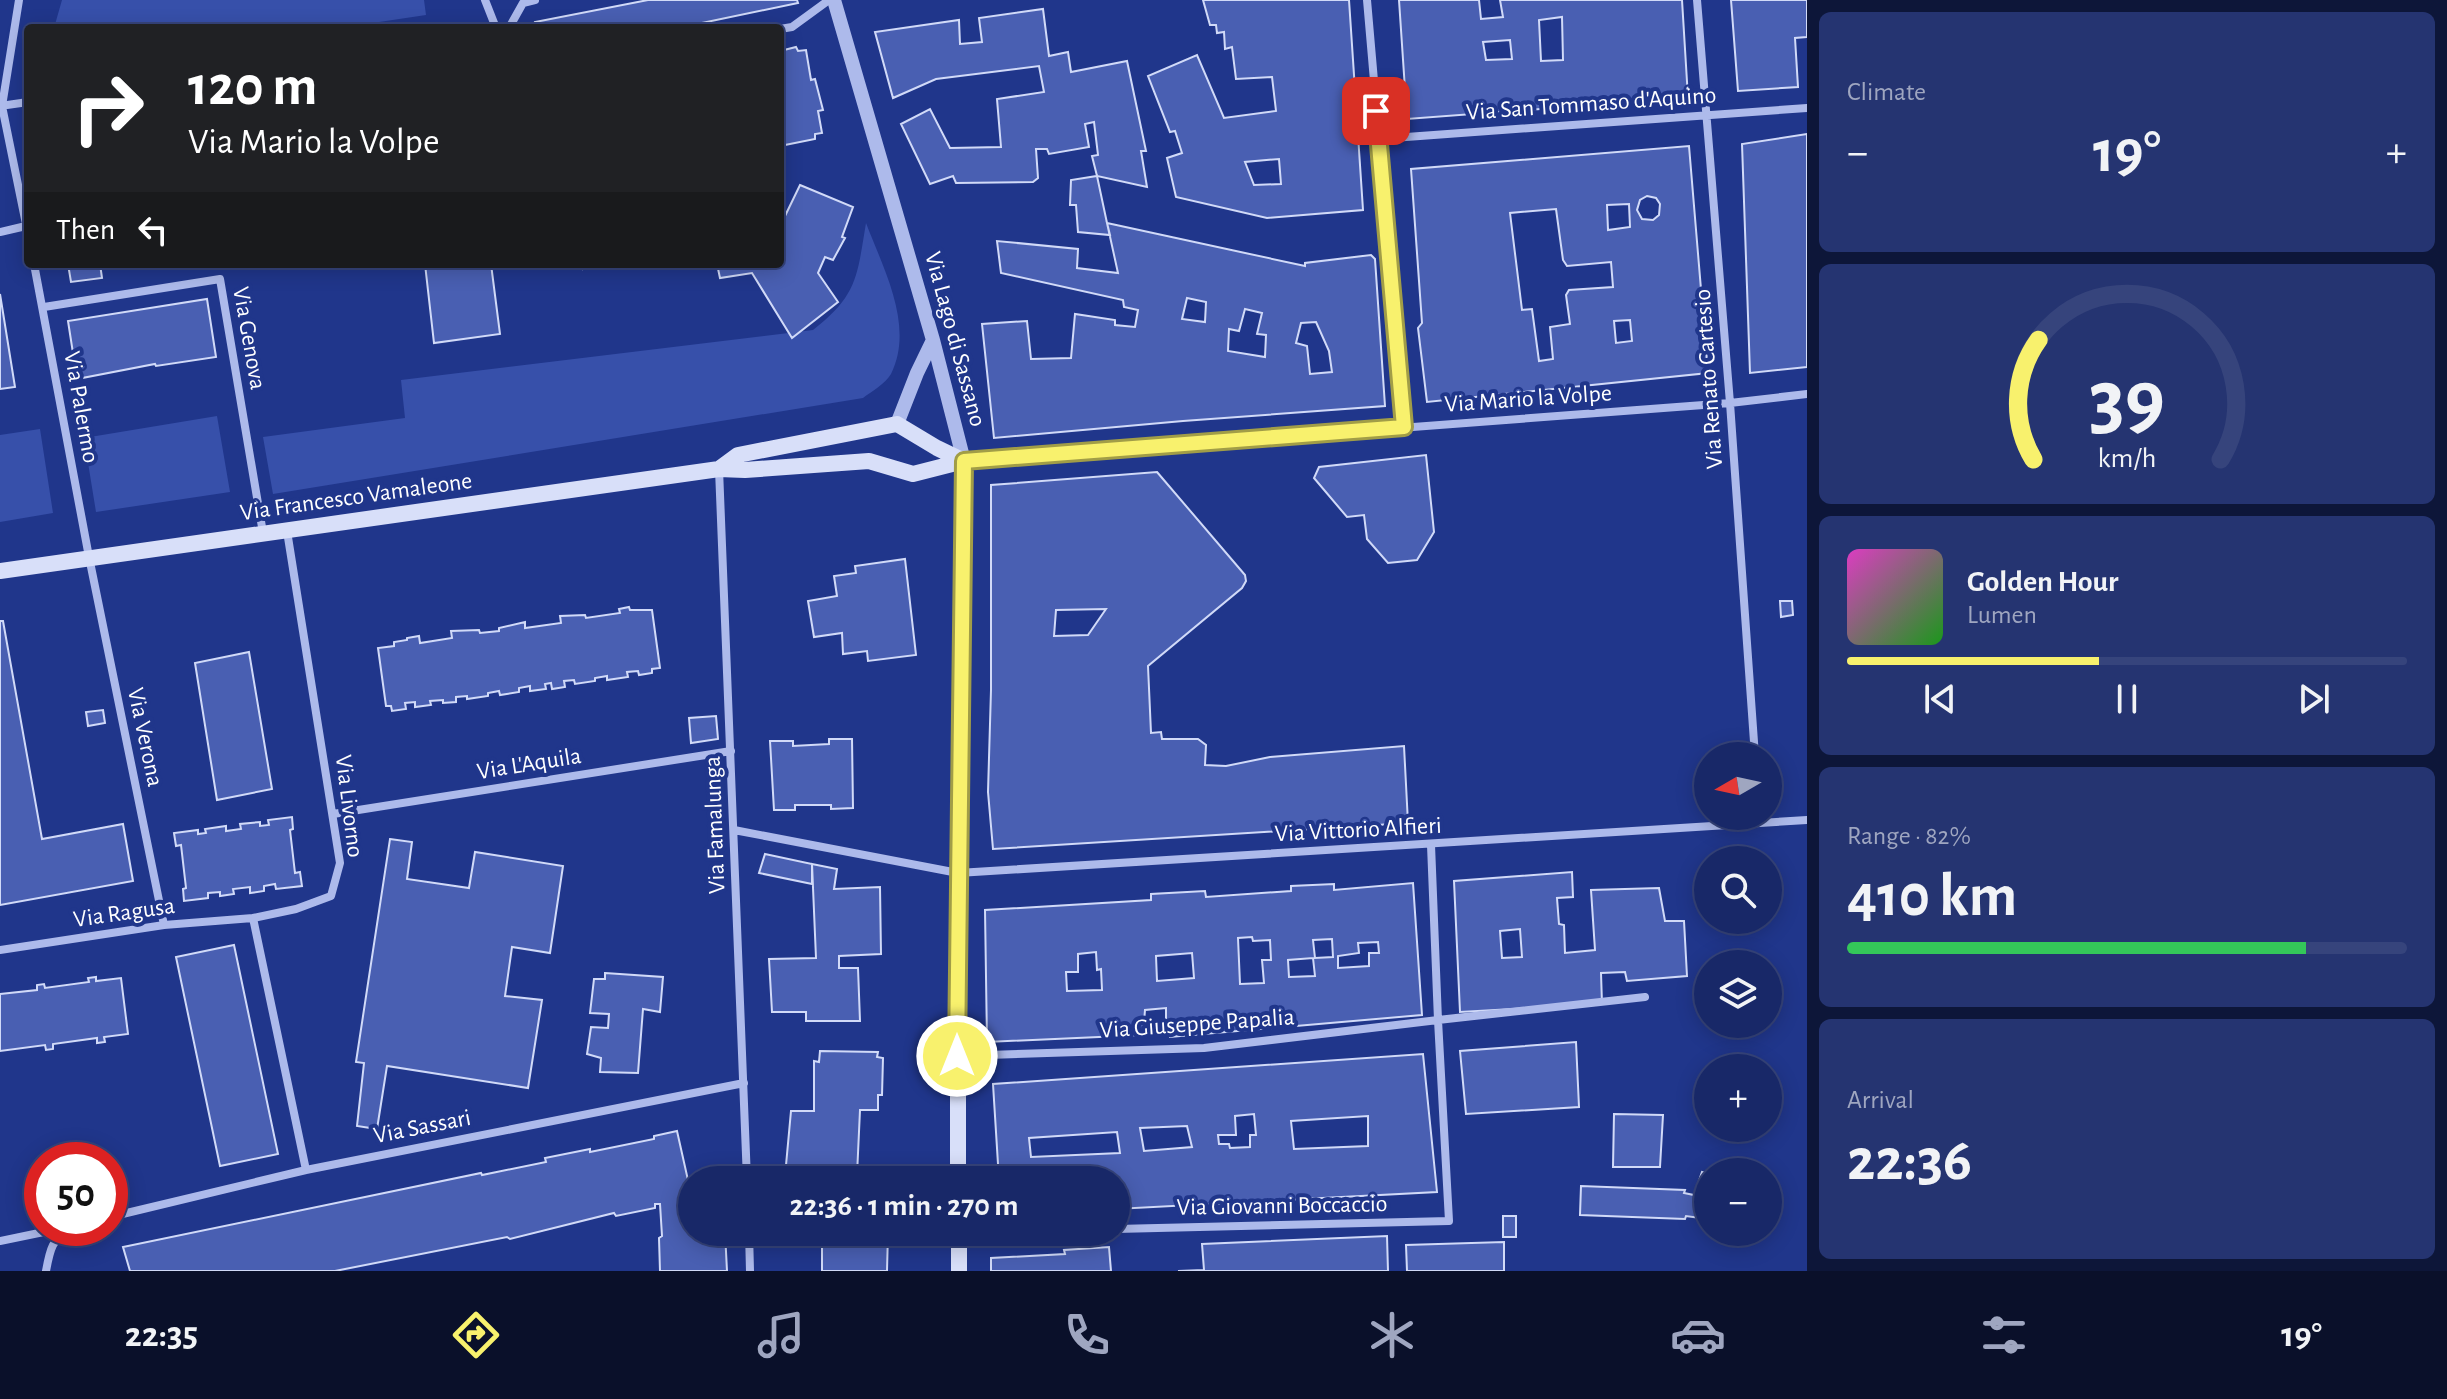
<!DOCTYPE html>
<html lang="en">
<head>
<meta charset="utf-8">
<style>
  :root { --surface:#182868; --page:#253471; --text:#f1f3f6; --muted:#9fa6c0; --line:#36447c; --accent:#f8f16d }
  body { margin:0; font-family:"Alegreya Sans",sans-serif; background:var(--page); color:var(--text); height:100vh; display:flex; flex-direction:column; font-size:30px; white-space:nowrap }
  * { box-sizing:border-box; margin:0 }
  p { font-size:26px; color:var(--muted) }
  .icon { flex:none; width:44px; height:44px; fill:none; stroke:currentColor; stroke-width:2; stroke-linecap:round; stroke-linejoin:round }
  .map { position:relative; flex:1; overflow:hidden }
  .details { display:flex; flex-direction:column; gap:12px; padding:12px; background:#0d1639; width:640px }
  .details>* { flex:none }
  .hud { position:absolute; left:24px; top:24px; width:760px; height:244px; border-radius:8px; box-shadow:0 4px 20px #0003,0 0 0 2px var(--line); background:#202124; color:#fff; overflow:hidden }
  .needle { width:52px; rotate:261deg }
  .controls { position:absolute; left:1694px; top:742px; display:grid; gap:16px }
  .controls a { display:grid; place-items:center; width:88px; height:88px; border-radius:50%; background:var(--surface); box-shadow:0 4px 20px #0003,0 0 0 2px var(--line); font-size:40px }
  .speed { position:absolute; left:24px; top:1142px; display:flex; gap:16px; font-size:40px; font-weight:700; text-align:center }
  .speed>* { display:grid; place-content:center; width:104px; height:104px; border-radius:50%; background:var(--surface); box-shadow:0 4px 20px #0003,0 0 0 2px var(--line); line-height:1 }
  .speed .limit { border:12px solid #d22; background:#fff; color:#111 }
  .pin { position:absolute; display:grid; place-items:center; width:68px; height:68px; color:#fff; margin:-34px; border-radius:16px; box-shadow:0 4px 12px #0006 }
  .me { position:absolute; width:88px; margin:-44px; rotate:0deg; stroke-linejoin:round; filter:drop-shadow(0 0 6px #0008) }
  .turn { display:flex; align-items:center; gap:28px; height:168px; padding:0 32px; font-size:36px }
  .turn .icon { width:104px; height:104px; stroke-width:2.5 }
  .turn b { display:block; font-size:56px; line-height:68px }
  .then { display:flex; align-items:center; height:76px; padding:0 32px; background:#0003; gap:16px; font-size:30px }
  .big { font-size:60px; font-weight:700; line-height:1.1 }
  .details .widget { flex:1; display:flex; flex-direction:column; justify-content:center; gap:12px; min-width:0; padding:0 28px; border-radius:12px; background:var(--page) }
  .details .dial { align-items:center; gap:0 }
  .dial svg { height:208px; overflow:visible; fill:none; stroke:var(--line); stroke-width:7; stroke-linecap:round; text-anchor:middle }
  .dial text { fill:var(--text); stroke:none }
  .song { display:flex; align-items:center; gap:24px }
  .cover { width:96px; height:96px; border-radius:12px; background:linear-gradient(135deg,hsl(310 70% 55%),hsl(120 70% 35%)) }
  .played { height:8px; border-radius:4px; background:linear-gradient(90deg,var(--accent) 45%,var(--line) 45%) }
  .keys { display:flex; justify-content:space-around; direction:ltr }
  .heat { display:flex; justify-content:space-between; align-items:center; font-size:44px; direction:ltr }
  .charge { height:12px; border-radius:6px; background:linear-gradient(90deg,#34c759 82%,var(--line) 0) }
  .trip { position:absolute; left:678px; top:1166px; width:452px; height:80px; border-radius:40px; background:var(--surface); box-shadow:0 4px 20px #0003,0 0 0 2px var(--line); font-weight:700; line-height:80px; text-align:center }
  .tab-bar { display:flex; height:128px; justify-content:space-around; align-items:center; background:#0a102a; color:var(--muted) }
  .tab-bar .icon { width:56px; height:56px }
  .tab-bar .current { color:var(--accent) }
  .tab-bar b { font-size:36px; color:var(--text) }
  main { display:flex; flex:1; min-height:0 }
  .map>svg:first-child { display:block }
</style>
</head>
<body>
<main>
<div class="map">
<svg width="1807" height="1271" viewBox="0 0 1807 1271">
  <rect width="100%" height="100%" fill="#20368b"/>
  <path fill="#3750aa" d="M62,0h362l2,15 -87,13h-285z
    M866,223c17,45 49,103 25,151 -5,9 -20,18 -28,24l-590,96 -10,-57 142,-19 -4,-38 412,-50c45,-35 44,-54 53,-107z
    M217,416l13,76 -134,20 -12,-74z
    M40,429l13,84 -53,9v-87z"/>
  <path fill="#495fb2" stroke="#d1daf8" stroke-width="2" fill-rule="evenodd" d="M648,0h149l1,3 -120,25h-142l-1,-6z
    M1203,0h146l14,210 -96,8 -91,-21 -9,-39 15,-5 -7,-22 -5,1 -22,-56 49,-21 27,63 52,-7 -4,-34 -36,2 -4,-32 -7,2 -1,-17 -7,1 -1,-8h-6zM1279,159l2,25 -27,1 -9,-23z
    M1399,0h80l2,19 22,-2 -3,-17h182l6,98 -281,21zM1562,17l1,43 -22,1 -2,-41zM1510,40l2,19 -26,1 -3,-18z
    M1731,0h76v37l-12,1 3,49 -60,4z
    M1043,9l6,47 19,-4 3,20 56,-11 19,90h-5l6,36 -50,-11 -5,-20 6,-1 -4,-33 -9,2 4,23 -40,7 -2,-5h-11l2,29 -5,4 -77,1 -3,-7 -23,8 -29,-60 29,-15 20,39 51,-1 -4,-48 47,-7 -5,-26 -103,13 -43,19 -18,-66 84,-12 1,24 22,-2 -3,-24z
    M796,47l2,4 8,-1 5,30 4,-1 8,31 -5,1 4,22 -7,1v5l-35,7v-95z
    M1807,134v233l-57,6 -8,-229z
    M1689,146l19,227 -281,29 -9,-74 4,-5 -11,-154zM1647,196l9,2 4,6 -1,11 -6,5 -11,-1 -5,-9 3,-10zM1629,204l1,23 -22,3 -1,-25zM1556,209l7,51 4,6 44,-4 2,25 -44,3 -3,5 4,29 -20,3 3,32 -14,2 -7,-52 -10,1 -12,-97zM1630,320l2,21 -16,2 -2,-22z
    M1097,176l10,47 3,12 -32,-3 -2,-27h-6l1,-25z
    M800,185l53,22 -11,30 3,1 -12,22 -8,-3 -7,16 20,29 -46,36 -40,-65 -32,5 -3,-14h63v-47l5,-1z
    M1107,223l198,43v-3l66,-8 4,4 10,147 -202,15 -189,17 -12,-114 45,-3 4,38 40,-1 4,-44 40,6v5l20,2 3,-17 -14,-3 -1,-7 -122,-27 -4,-32 81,8 -1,19 41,5zM1187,298l19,4 -1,20 -23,-3zM1245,309l17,4 -5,21 9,1 -1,22 -37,-6 1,-22 10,2zM1316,322l13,29 3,21 -22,2 -3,-28 -11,-3 5,-20z
    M68,264h32l2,14 -31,4z
    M425,264h66l9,70 -66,9z
    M583,264h33l-33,5z
    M0,294l15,93 -15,2z
    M207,299l9,58 -60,9 -1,-2 -78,15 -9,-58z
    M1426,455l8,77 -17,28 -29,3 -21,-24 -3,-24 -17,2 -33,-39 5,-11z
    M1157,472l88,103 1,6 -4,7 -94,78 3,67 10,-1 1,7h36l8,6 -1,20 21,1 44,-9 134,-11 4,77 -415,26 -5,-57 3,-102v-205zM1106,609l-18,26 -34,1 2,-26z
    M905,559l11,96 -48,6 -1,-10 -24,3 -1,-21 -28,4 -6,-36 29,-5 -3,-20 22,-3 -1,-7z
    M1780,601h12l1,14 -12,2z
    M629,607l1,3h22l8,58 -8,1v4l-13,2 -1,-4 -11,1 1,5 -21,3v-4l-12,2v3l-20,3 -1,-4 -10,1 1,6 -13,2 -1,-6 -6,1 1,5 -16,2v-5l-11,2v4l-19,3 -1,-4 -11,2v3l-21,3v-3l-11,1v5l-13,1v-3l-13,1 1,4 -16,2v-5l-10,1 1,6 -14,2 -1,-5h-5l-8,-58 16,-2v-4l13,-2v-2l12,-2 1,7 32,-5 -1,-7 28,-1 1,3 19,-2v-3l26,-6v6l36,-5 -1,-7 25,-1 1,3 34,-5 -1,-4z
    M0,621h3l39,218 81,-15 10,57 -133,24z
    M249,652l23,137 -55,11 -22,-137z
    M103,710l2,13 -17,3 -2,-14z
    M716,716l2,23 -27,4 -2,-25z
    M829,739h23l1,69 -22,1v-4h-36v5h-21l-4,-69h23v5l36,-2z
    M292,817l1,12 -3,1 5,43 5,-1 2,14 -26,3 -1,-5 -11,2v5l-14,2v-6l-17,2 1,5 -14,2v-4l-12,1v5l-24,3 -1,-12 3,-1 -5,-43 -5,1 -2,-13 24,-3v4l8,-1 -1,-4 21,-3v5l15,-2 -1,-5 20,-2v4l9,-1 -1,-5z
    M390,839l22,3 -5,37 62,9 6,-36 88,14 -13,87 -38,-6 -7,49 37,4 -14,88 -141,-22 -10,63 -20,-3 7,-63 -8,-1z
    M765,854l47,10v20l-53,-11z
    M812,864l25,5 -3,20 46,-2 1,67 -42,2v12h19l2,53h-54v-9h-34l-3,-53 47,-1z
    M1572,872l1,25 -16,1 2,26 5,1 1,28 30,-3 -4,-60 68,-2 6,33h19l3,55 -60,5 -2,-9 -24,1 1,31 -142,8 -6,-131zM1520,929l2,28 -20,1 -2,-27z
    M1413,883l9,132 -252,22 -1,-7 -3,1v-23l-21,2 -2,25 -156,7 -2,-132 166,-10v-6l54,-3 1,6 85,-6v-5l43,-2v6zM1252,937l1,4 17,-1 1,20h-9l2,23 -24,1 -2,-46zM1332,939l1,18 -18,1 -2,-18zM1378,942l1,11h-10v13l-31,2v-12l21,-3 -1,-10zM1096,952l1,18 4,-1 1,21 -35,1 -1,-19h12v-18zM1192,953l2,25 -37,3 -1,-25zM1313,958l2,18 -26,1 -1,-17z
    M234,945l44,209 -58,12 -44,-209z
    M605,973l58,4 -3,35 -17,-3 -5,64 -38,-1 1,-14 -14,-4 4,-27 17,1 1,-14 -19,-1 4,-34h11z
    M96,977v4l25,-3 7,56 -24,3 1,5 -8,1v-5l-44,6v5l-7,1 -1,-5 -45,6v-57l37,-4v-5l7,-1 1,4 44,-6 -1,-4z
    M1576,1042l3,65 -113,7 -6,-63z
    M820,1051l58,1 -1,5 6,1 -1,37h-4v15h-18l-3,65 -72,1 6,-65h23v-50l5,1z
    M1423,1054l14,138 -321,17v-29h-117l-6,-96zM1254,1114l2,21h-6v12l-20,1 -1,-4h-10l-1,-9h18l-1,-19zM1368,1116v30l-74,3 -3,-28zM1187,1126l5,21 -48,4 -4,-23zM1117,1132l3,21 -89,4 -2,-19z
    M1614,1114l49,1 -3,52h-47z
    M677,1131l15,67v34h33l2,39h-67l-1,-33 3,-2 -2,-32h-5v4l-39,8 -2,-3 -104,26 -3,-2 -172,34h-205l-7,-24 358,-74 1,2 64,-13 -1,-4 45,-9v3l64,-13v-3z
    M1702,1172l6,2v45l-22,-3 -1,3 -105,-4 1,-29 104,4 -1,3 10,2z
    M1503,1216h13v21h-13z
    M822,1232h66l-1,39h-65z
    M1387,1236l1,35h-210l26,-1 -2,-26z
    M1504,1242v29h-97l-1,-26z
    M1109,1247l2,24h-120v-13l74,-4 -1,-4z"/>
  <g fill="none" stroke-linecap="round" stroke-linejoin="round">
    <path stroke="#adbaeb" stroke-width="8" d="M19,0l-17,106 26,128
      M485,0l11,28
      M1367,0l37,427
      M1697,0l33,403 25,353
      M509,28l14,-25 12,-3
      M780,29l12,-2 37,-27
      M0,106l28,-4
      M1379,139l428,-31
      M0,232l26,-6
      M34,264l55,293 75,368
      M44,307l176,-28 43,254
      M964,461l766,-58 77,-9
      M719,469l28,711
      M333,814l398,-63
      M734,830l224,43 849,-53
      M1431,845l7,175 207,-23
      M253,918l53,252
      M0,950l164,-25 89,-7 43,-9 35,-13 9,-33 -53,-332
      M958,1056l246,-8 234,-28 11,201 -333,8
      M110,1217l196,-47 438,-87
      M749,1232l1,39
      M0,1241l63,-13
      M46,1271c4,-22 6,-32 25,-43"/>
    <path stroke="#adbaeb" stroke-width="14" d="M834,0l99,340 31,121
      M897,424l20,-51 16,-33"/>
    <path stroke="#d8dff9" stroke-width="16" d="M719,469l19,-14 159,-31 40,24 27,13
      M0,571l719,-102 26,1 124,-9 44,13 51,-13
      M958,1180v-307l6,-412
      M959,1271v-39"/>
  </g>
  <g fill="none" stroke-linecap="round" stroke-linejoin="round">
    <defs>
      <path id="route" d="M957,1056l7,-595 440,-34 -28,-316"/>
    </defs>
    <use href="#route" stroke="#a19d47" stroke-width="20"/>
    <use href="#route" stroke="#f8f16d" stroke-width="14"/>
  </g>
  <g text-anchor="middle" stroke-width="8" stroke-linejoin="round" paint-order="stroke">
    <g font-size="24" fill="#fff" stroke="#20368b">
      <text transform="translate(1591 103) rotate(-4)" y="8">Via San Tommaso d'Aquino</text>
      <text transform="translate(250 338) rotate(80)" y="8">Via Genova</text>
      <text transform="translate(956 339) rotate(75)" y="8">Via Lago di Sassano</text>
      <text transform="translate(1708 379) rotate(-94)" y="8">Via Renato Cartesio</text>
      <text transform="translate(1528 398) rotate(-4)" y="8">Via Mario la Volpe</text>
      <text transform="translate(82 407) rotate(80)" y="8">Via Palermo</text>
      <text transform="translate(356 496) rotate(-8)" y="8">Via Francesco Vamaleone</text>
      <text transform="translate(146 737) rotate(78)" y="8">Via Verona</text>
      <text transform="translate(529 763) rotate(-9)" y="8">Via L'Aquila</text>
      <text transform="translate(350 806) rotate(83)" y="8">Via Livorno</text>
      <text transform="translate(714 825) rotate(-92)" y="8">Via Famalunga</text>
      <text transform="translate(1358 829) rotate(-3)" y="8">Via Vittorio Alfieri</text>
      <text transform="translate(124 912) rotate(-8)" y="8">Via Ragusa</text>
      <text transform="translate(1197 1023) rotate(-4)" y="8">Via Giuseppe Papalia</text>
      <text transform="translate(422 1126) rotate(-11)" y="8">Via Sassari</text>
      <text transform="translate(1282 1205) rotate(-1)" y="8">Via Giovanni Boccaccio</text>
    </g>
  </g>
</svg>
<div class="controls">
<a><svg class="needle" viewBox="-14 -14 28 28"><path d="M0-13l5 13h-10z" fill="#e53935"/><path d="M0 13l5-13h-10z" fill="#9fa6c0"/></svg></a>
<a><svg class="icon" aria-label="search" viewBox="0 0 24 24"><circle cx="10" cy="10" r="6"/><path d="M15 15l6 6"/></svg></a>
<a><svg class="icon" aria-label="layers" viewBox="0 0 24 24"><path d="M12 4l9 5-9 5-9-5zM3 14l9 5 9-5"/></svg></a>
<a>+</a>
<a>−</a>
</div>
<div class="speed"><div class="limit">50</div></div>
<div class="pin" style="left:1376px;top:111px;background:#d93025"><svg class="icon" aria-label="arrive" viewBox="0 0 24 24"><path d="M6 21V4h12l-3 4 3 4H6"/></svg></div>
<svg class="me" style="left:957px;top:1056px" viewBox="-20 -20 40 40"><circle r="17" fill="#f8f16d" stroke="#fff" stroke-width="3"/><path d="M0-11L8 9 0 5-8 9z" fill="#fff"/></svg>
<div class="trip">22:36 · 1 min · 270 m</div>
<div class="hud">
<div class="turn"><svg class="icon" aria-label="right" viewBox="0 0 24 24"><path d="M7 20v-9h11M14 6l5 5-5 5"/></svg><div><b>120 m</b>Via Mario la Volpe</div></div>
<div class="then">Then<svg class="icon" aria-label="left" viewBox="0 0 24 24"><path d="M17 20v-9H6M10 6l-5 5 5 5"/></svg></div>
</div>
</div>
<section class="details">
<div class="widget"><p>Climate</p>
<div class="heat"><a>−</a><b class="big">19°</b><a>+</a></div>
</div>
<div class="widget dial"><svg viewBox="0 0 100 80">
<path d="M14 69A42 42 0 1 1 86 69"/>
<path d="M14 69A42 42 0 0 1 16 23" stroke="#f8f16d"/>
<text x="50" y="56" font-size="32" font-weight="700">39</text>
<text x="50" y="72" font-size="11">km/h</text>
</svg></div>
<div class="widget">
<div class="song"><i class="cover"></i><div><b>Golden Hour</b><p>Lumen</p></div></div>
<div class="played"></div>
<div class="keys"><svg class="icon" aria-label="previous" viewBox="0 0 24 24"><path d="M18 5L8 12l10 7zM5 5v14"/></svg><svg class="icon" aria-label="pause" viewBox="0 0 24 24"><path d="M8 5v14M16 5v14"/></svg><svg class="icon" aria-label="next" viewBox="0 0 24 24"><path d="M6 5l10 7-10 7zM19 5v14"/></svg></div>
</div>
<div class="widget"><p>Range · 82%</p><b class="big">410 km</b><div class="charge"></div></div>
<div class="widget"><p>Arrival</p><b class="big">22:36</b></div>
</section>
</main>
<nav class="tab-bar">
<b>22:35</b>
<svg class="icon current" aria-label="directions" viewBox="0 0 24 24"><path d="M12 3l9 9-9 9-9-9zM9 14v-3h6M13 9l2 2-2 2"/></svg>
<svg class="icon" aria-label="music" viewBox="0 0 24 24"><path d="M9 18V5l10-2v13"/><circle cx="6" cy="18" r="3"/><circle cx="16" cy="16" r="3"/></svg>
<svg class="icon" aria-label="phone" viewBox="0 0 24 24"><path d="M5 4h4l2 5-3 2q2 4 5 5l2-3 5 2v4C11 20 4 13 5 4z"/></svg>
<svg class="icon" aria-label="climate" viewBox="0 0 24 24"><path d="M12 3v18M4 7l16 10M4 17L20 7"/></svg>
<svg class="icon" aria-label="car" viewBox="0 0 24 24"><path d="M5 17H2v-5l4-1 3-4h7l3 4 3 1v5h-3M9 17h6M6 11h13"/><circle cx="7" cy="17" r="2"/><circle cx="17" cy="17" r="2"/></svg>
<svg class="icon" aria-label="filters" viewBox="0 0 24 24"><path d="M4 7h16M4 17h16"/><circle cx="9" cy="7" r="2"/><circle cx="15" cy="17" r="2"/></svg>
<b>19°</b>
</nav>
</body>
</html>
